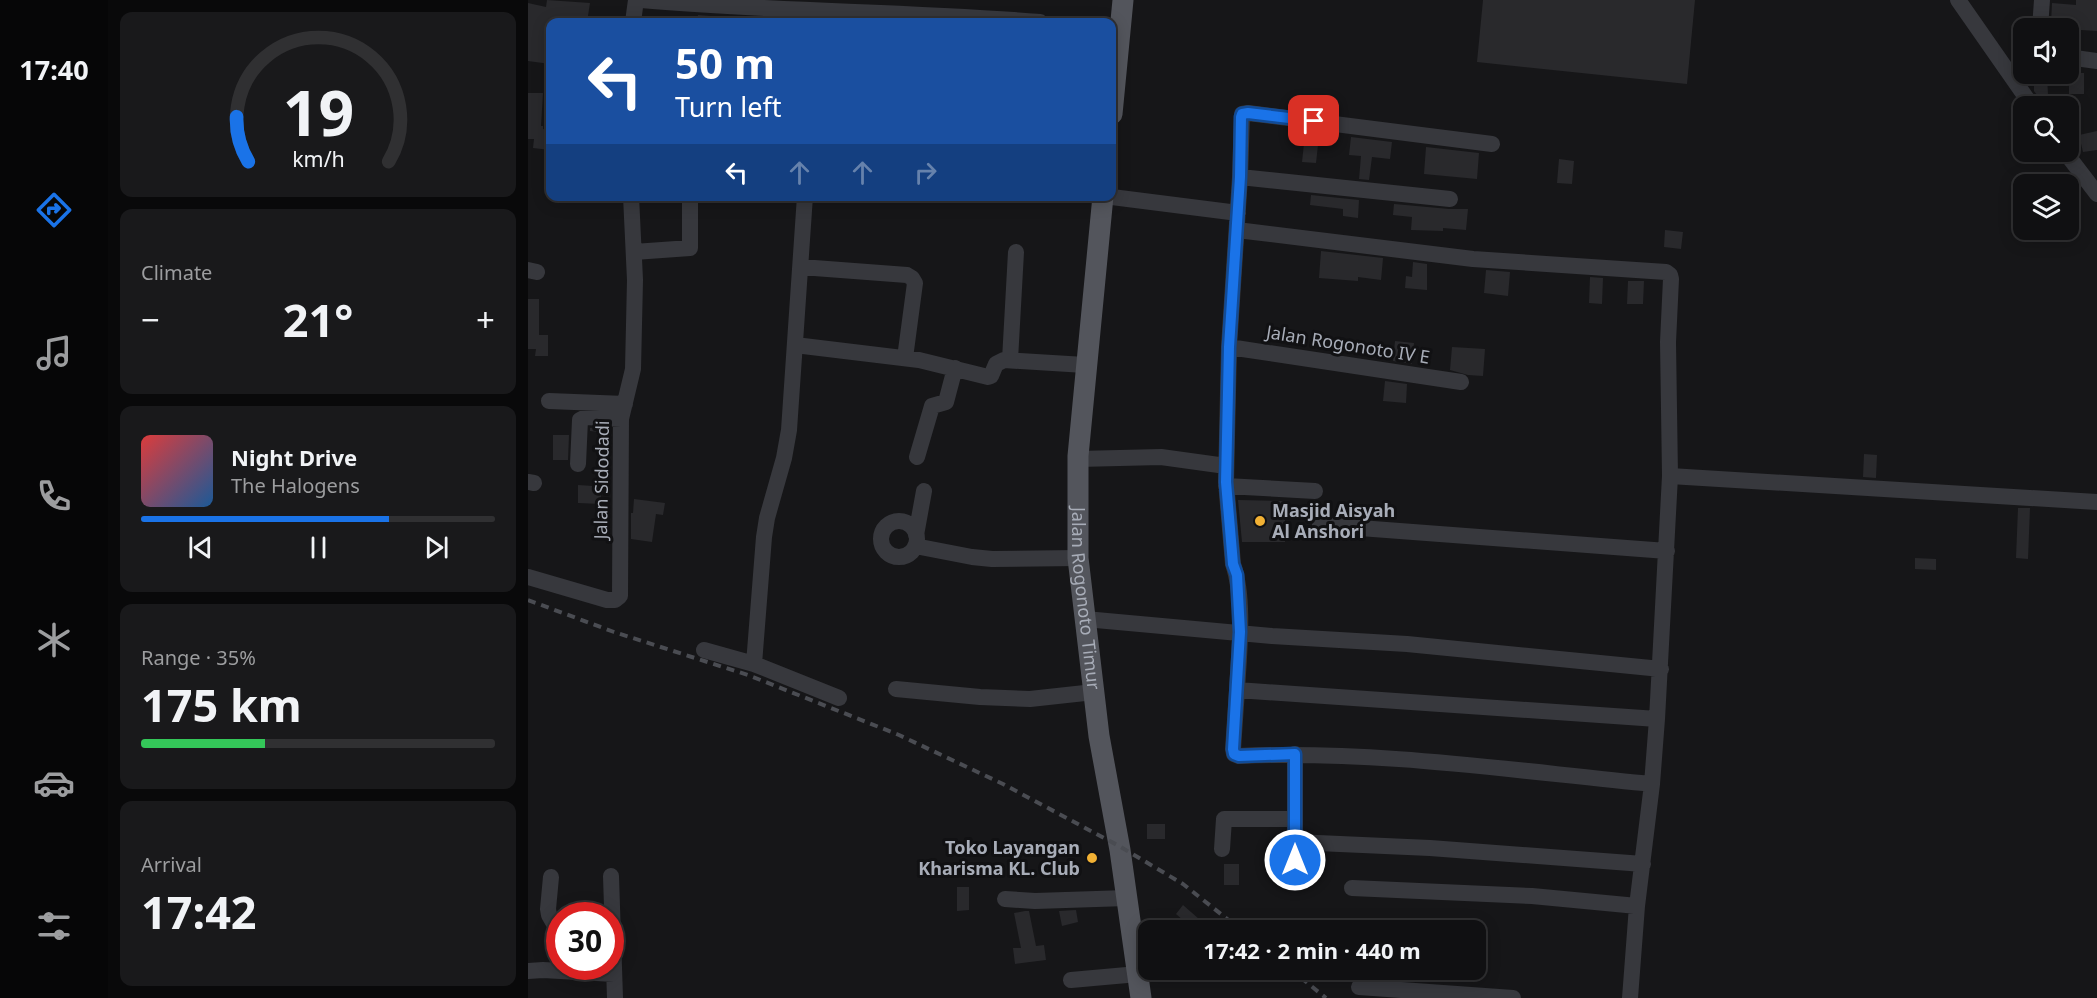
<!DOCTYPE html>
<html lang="en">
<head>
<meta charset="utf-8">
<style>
  :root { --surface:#101012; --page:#19191b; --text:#f1f3f6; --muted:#9c9d9f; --line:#303032; --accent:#1a73e8 }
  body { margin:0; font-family:"Noto Sans",sans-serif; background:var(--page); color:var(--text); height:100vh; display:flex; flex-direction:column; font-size:22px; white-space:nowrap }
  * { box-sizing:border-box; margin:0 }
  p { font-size:20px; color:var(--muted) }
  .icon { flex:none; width:33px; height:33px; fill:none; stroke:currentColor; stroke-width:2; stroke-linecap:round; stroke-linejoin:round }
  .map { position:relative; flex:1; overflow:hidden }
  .drawer { display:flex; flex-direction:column; gap:12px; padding:12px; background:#09090a; width:420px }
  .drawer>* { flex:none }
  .top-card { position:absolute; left:18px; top:18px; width:570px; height:183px; border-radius:12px; box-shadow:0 3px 15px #0003,0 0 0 2px var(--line); background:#1a4fa0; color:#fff; overflow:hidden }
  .tools { position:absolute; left:1485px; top:18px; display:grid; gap:12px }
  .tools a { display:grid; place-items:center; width:66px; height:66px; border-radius:12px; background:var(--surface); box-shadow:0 3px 15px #0003,0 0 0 2px var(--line); font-size:30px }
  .speed { position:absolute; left:18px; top:902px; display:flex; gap:12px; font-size:30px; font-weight:700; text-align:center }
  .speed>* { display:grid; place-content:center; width:78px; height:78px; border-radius:50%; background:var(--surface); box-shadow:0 3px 15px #0003,0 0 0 2px var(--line); line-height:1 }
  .speed .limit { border:9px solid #d22; background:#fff; color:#111 }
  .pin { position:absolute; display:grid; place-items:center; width:51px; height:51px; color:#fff; margin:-26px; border-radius:12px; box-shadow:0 3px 9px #0006 }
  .me { position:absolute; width:66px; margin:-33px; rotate:0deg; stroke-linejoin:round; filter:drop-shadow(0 0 4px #0008) }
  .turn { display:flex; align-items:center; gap:21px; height:126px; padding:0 30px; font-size:27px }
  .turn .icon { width:78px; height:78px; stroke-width:2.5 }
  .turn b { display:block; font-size:42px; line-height:51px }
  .lanes { display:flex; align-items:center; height:57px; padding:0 30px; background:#0003; justify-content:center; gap:30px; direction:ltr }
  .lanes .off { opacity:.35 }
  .big { font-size:45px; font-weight:700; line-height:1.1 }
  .drawer .card { flex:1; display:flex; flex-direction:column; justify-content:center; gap:9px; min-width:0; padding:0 21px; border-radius:12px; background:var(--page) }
  .drawer .dial { align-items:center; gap:0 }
  .dial svg { height:156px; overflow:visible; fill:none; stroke:var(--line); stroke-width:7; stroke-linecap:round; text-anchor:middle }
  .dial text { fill:var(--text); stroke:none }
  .song { display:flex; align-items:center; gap:18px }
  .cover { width:72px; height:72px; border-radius:9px; background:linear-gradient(135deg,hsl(0 70% 55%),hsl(210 70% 35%)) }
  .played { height:6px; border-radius:3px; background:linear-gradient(90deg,var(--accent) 70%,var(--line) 70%) }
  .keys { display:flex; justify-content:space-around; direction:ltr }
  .heat { display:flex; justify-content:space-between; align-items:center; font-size:33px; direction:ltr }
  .charge { height:9px; border-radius:4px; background:linear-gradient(90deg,#34c759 35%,var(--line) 0) }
  .trip { position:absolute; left:610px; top:920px; width:348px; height:60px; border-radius:12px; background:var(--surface); box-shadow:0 3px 15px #0003,0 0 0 2px var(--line); font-weight:700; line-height:60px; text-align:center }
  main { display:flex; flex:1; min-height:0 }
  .dock { display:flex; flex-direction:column; width:108px; justify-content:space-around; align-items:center; background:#060607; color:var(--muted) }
  .dock .icon { width:42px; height:42px }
  .dock .current { color:var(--accent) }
  .dock b { font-size:27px; color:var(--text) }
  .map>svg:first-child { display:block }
</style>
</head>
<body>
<main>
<nav class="dock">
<b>17:40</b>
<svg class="icon current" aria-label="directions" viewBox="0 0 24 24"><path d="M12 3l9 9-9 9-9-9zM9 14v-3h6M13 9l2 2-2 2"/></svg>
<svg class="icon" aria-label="music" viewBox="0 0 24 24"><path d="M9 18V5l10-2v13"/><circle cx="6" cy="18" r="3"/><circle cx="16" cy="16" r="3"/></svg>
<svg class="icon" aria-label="phone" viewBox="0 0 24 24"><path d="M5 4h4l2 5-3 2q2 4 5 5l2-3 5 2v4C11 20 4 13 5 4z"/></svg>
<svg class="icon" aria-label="climate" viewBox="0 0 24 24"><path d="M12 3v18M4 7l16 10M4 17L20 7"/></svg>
<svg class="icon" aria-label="car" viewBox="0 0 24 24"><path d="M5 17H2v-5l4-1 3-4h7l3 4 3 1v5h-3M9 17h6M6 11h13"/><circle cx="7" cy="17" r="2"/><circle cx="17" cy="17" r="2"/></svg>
<svg class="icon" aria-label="filters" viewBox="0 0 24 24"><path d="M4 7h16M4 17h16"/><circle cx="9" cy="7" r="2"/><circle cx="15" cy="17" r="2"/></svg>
</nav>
<section class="drawer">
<div class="card dial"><svg viewBox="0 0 100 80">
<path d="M14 69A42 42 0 1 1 86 69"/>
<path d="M14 69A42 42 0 0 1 8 46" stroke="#1a73e8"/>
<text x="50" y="56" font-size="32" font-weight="700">19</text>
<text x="50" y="72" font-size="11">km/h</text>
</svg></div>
<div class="card"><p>Climate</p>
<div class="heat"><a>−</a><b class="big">21°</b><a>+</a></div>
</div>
<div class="card">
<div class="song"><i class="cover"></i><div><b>Night Drive</b><p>The Halogens</p></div></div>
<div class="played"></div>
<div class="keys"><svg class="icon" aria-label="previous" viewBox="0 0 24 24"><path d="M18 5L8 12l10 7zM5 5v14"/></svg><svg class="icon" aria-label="pause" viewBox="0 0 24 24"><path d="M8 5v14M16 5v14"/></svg><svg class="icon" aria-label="next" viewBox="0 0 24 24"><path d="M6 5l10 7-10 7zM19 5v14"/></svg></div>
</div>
<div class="card"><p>Range · 35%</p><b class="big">175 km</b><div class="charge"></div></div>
<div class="card"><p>Arrival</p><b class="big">17:42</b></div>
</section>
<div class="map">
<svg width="1569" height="998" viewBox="0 0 1569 998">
  <rect width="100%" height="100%" fill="#161618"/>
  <path fill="#29292c" d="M19,0l43,3 -3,19 -28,-1v1h-9v42l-22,-3v-58l18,4z
    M955,0h212l-8,84 -210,-22z
    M1548,0h21v31l-16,-1v16l-13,-1v-20l-17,-2 1,-20 24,2z
    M170,15l13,1 -1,6h-13z
    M1541,73h15v21h-15z
    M1519,74l1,21h-11l-3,-4v-16z
    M0,93h15l-2,33h2v3l7,2v19l-17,-2 1,-9h-6z
    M1569,131v19l-14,2 -4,-17z
    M777,134l14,2 -3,27 -14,-1z
    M823,137l41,5 -2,17 -18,-2 -3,23 -10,-1 2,-23 -12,-1z
    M898,147l53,6 -2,26 -53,-5z
    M1031,159l15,2 -2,23 -15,-1z
    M783,195l48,5 -1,18 -15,-2v-7l-33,-4z
    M866,204l55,5h19l-2,21 -23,-2v3l-32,-1 1,-13 -19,-2z
    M1137,230l18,2 -2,17 -17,-2z
    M793,251l62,7 -2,22 -23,-3v4l-39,-3z
    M885,262l14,2v26l-22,-2 1,-12 6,1z
    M958,270l24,2 -2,24 -24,-3z
    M1062,277l13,1 -1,26 -13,-1z
    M1100,281h16l-1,23h-16z
    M0,299h11v36h9v21h-13l1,-7h-8z
    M867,341l19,2 -2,21 -19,-3z
    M924,347l33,2 -2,27 -15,-1 -18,-5z
    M857,381l22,3 -1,19 -23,-2z
    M62,428l20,1v4l-20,-2z
    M25,435h16l-1,25h-15z
    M1336,454l13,1 -1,23 -13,-1z
    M50,485l15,1v7h8v11l-23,-1z
    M106,499l31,4 -2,12 -7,-1 -4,28 -21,-3v-26h2z
    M710,500l47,1v41h-43z
    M1490,508h12l-2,51 -12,-1z
    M1387,558l21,1v11l-21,-1z
    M619,824h18v15h-18z
    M696,864h15v21h-15z
    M429,887h12v23l-12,1z
    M655,905l16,14 -7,9 -16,-14z
    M548,910l2,12 -16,4 -3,-15z
    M497,911h4l7,35 8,-1 2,15 -31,4 -2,-16h8l-7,-35z"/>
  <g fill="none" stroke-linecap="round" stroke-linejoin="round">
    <path stroke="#37383d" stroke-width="16" d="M113,0c133,12 266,11 399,22
      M1430,0l74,106
      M105,22l3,-22
      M1512,28l2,-28
      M1540,57l29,4
      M964,144l-244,-31 -6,1 -2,63 -11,170 -3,135 7,82c12,35 6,89 4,126l420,29 13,-243 427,26
      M1537,152l32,42
      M712,177l210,22
      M576,196l134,17
      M709,230l236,29 193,13 4,3 1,4 -3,63 2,134
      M106,252l56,-4v-52
      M273,267l106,8 5,3 3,5 -10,75
      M0,270l9,2
      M267,345l124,15 69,17 3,-1 5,-12 8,-4 81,5
      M701,347l232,35
      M482,360l6,-108
      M21,401l76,3
      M389,457l15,-51 14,-4 9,-34
      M550,459l83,-2 65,9
      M50,464l2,-44 6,-3 35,2
      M0,482l6,1
      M698,486l89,5
      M353 539a18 18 0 1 1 36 0a18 18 0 1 1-36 0Z
      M792,525l347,26
      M388,535l8,-44
      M387,546l57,11 20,2 86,-1
      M0,577l79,23h8l5,-4 1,-177 12,-50 2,-89 -4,-84
      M557,619l187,17 135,8 254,25
      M176,650l50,14 85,34
      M226,664l10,-127 3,-19 17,-60 5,-28 16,-234
      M368,689l84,8 50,2 64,-7
      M709,690l-4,59 1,5 5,2c138,-6 276,15 413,28
      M767,754v88l135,6 213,16
      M694,849l2,-30h70
      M83,876l4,122
      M23,877l-3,32 1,6 4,7h7
      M767,878v-36
      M824,888l180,8 105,10
      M477,899l30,2 92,-3
      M0,971l15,-1 71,4
      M543,980l67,-6
      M831,987l154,11
      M1102,998l7,-92 15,-122 5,-65"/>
    <g stroke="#53555c" stroke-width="21">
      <path d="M584,114l11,-114"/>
      <path id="s1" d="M575,196l-25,260v102l21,178 21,114 21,148"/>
    </g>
    <path stroke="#4a4c52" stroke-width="4" stroke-dasharray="8 6" stroke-linecap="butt" d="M0,600l86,32 134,43 151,60 104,49 116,62 64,38 58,46
      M762,969l36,29"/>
  </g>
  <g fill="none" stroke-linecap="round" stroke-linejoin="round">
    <defs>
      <path id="route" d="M767,860v-106l-56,2 -5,-2 -1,-5 7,-117 -3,-57 -4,-11 -7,-82 3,-135 11,-170 1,-60 1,-3 6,-1 66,8"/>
    </defs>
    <use href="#route" stroke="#114b97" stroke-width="15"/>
    <use href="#route" stroke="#1a73e8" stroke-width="10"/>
  </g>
  <g fill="#f2b134" stroke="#111113" stroke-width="2">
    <circle cx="732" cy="521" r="6"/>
    <circle cx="564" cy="858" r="6"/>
  </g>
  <g text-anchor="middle" stroke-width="6" stroke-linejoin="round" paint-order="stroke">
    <g font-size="18" fill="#a8adb8" stroke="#111113">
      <text transform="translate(820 345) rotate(9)" y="6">Jalan Rogonoto IV E</text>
      <text transform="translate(74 480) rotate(-89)" y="6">Jalan Sidodadi</text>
      <text dy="6" stroke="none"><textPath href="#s1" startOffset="404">Jalan Rogonoto Timur</textPath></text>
    </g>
    <g font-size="18" font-weight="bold" fill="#a8adb8" stroke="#111113" text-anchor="start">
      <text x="744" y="517">Masjid Aisyah<tspan x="744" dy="21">Al Anshori</tspan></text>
      <text x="552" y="854" text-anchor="end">Toko Layangan<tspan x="552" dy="21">Kharisma KL. Club</tspan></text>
    </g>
  </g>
</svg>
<div class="tools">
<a><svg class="icon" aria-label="sound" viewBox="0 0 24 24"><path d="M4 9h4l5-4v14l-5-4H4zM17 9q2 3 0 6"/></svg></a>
<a><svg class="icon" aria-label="search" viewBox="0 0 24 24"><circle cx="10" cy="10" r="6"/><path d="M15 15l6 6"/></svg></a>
<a><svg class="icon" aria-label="layers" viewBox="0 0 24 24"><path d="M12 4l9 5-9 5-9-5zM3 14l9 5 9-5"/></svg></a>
</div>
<div class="speed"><div class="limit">30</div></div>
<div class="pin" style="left:786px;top:121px;background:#d93025"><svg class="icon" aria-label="arrive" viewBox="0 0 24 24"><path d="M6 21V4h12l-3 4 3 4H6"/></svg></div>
<svg class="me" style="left:767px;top:860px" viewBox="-20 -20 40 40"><circle r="17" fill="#1a73e8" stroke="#fff" stroke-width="3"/><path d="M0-11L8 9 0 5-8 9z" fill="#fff"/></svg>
<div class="trip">17:42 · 2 min · 440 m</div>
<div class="top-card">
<div class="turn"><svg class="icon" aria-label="left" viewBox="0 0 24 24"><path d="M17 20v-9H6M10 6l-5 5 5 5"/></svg><div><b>50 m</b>Turn left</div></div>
<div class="lanes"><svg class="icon" aria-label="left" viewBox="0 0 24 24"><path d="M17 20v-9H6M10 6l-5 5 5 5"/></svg><svg class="icon off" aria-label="ahead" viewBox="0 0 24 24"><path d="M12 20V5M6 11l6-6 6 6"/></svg><svg class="icon off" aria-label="ahead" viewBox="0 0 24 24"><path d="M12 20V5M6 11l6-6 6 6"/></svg><svg class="icon off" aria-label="right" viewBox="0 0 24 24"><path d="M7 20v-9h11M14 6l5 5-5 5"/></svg></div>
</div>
</div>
</main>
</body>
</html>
